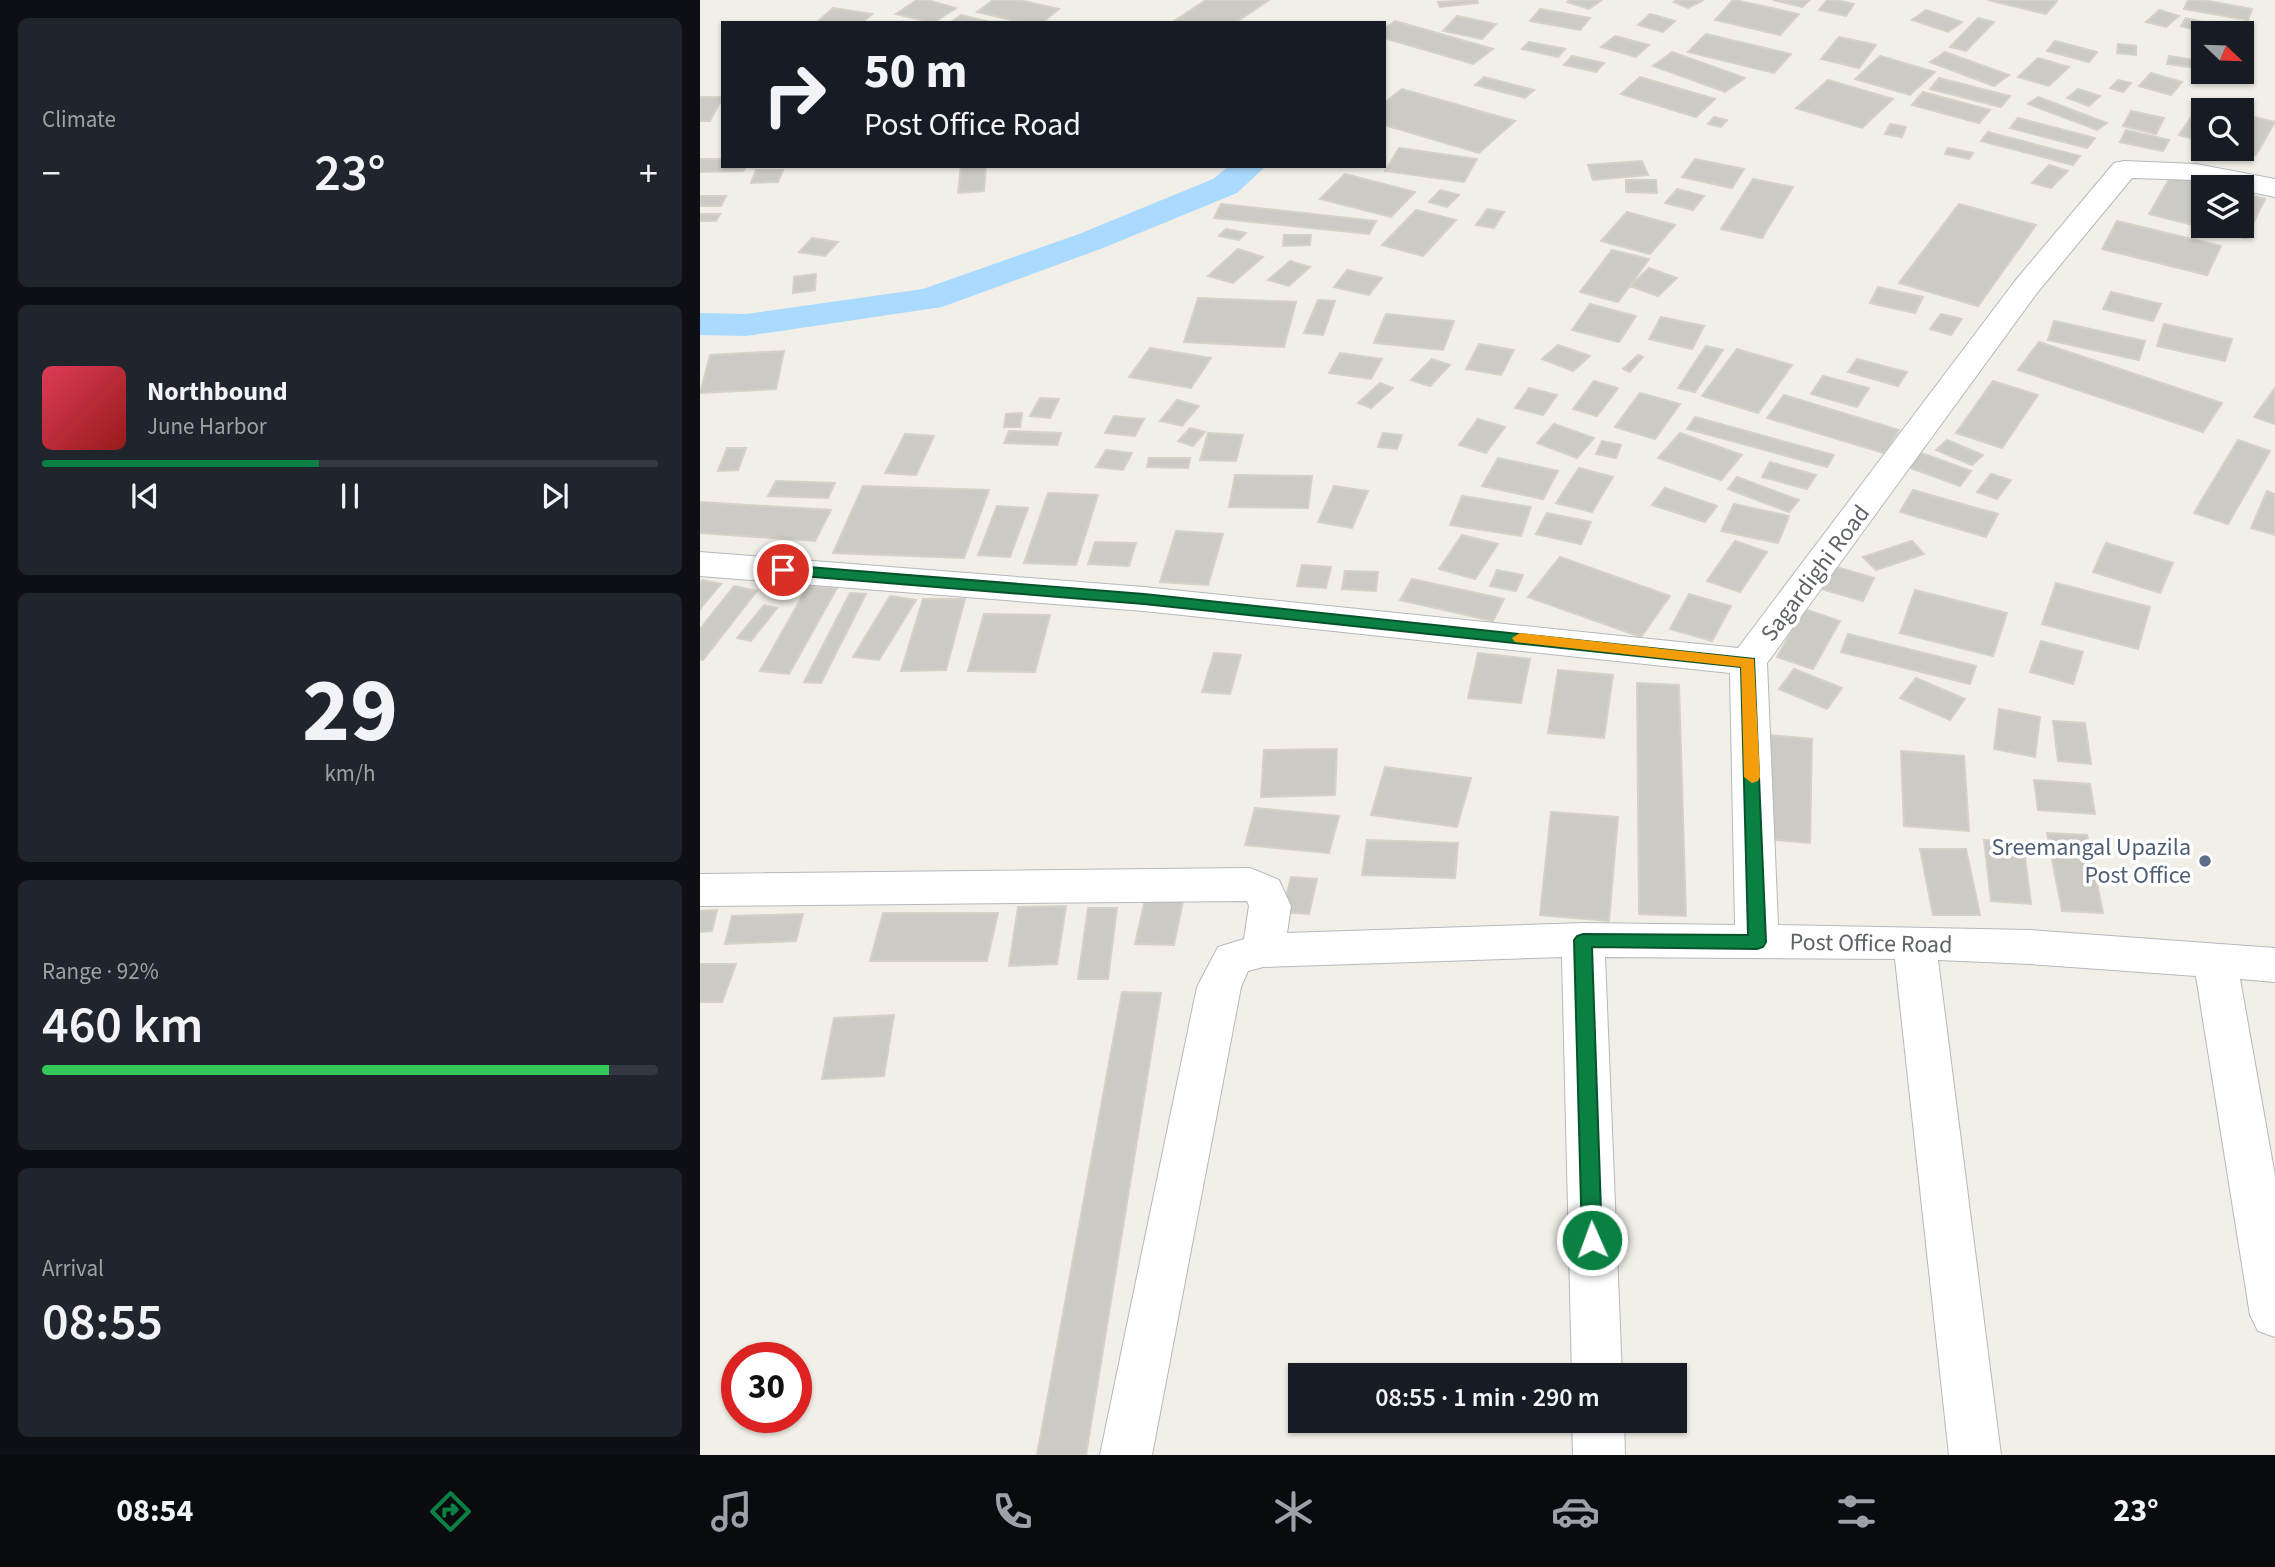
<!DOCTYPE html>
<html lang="en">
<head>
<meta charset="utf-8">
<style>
  :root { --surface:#171b24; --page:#20242c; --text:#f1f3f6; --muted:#9ea1a6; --line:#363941; --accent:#0b8043 }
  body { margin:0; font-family:"Source Sans 3",sans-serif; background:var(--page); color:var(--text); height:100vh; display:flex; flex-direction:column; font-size:26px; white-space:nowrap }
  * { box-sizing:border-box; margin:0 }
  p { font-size:23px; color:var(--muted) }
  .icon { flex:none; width:38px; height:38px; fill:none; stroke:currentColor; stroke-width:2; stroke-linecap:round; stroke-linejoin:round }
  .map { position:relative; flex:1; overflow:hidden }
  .sheet { display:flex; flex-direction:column; gap:18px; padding:18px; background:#0d0f14; width:700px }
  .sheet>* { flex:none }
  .top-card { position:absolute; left:21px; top:21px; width:665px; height:147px; border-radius:0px; box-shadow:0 2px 5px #0004; background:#171b24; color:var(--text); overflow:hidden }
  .needle { width:46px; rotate:113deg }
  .controls { position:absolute; left:1491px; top:21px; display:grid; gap:14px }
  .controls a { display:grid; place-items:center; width:63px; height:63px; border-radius:0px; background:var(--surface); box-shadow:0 2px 5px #0004; font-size:35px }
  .speed { position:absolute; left:21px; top:1342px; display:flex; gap:14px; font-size:35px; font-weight:700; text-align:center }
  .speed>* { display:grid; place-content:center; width:91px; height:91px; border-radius:50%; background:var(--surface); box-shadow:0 2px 5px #0004; line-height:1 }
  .speed .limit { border:10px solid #d22; background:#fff; color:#111 }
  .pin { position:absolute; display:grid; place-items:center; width:60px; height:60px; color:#fff; margin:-30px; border:4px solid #fff; border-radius:50%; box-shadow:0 2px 7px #0007 }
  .me { position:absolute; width:77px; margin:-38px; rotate:358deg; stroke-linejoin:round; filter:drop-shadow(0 0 5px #0008) }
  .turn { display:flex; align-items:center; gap:24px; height:147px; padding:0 28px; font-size:32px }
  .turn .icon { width:91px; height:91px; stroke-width:2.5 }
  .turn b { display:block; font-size:49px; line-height:60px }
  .big { font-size:52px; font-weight:600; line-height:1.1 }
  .sheet .card { flex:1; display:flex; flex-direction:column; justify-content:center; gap:10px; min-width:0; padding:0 24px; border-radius:10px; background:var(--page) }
  .sheet .dial { align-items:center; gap:0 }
  .dial b { font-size:91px; line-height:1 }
  .song { display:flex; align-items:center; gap:21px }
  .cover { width:84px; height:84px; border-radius:10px; background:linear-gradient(135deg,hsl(350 70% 55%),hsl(0 70% 35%)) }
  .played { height:7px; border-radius:4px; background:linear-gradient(90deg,var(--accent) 45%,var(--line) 45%) }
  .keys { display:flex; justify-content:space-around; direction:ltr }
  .heat { display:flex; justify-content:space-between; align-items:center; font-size:38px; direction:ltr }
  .charge { height:10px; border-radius:5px; background:linear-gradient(90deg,#34c759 92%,var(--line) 0) }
  .trip { position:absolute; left:588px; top:1363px; width:399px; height:70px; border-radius:0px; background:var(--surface); box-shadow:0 2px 5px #0004; font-weight:600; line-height:70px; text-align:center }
  .menu { display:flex; height:112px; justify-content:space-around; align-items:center; background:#090b0e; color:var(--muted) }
  .menu .icon { width:49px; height:49px }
  .menu .current { color:var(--accent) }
  .menu b { font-size:32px; color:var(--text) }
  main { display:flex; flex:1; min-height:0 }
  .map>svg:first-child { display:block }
</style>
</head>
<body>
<main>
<section class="sheet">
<div class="card"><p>Climate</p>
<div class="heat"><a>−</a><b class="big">23°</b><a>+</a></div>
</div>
<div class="card">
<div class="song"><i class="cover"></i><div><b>Northbound</b><p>June Harbor</p></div></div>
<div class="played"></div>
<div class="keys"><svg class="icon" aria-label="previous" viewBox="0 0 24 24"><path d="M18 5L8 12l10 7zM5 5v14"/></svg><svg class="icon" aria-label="pause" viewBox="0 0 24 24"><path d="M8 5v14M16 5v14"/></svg><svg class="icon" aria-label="next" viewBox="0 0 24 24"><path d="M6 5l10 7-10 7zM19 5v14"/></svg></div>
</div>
<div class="card dial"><b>29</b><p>km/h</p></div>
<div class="card"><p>Range · 92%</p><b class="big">460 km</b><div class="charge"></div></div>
<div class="card"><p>Arrival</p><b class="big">08:55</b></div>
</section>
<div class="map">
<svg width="1575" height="1455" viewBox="0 0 1575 1455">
  <rect width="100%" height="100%" fill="#f1efe8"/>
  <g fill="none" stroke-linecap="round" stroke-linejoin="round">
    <path fill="#aadaff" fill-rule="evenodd" d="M529,166h37l-29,27 -134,55 -161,59 -196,29 -46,-1v-22l46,1 177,-25 156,-55 134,-55z"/>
  </g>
  <path fill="#cccac5" stroke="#d6d1c6" stroke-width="2" d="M217,0h10l29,8 -23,15 -37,-9z
    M293,0h26l40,9 -17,14h-17l-48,-11z
    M506,0h63l-34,23h-64z
    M777,0l1,3 -38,4 -2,-5z
    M870,0h32l-13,9 -22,-7z
    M977,0h22l3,1 -14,7 -14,-6z
    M1033,0h2l64,14 -19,21 -65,-15z
    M1073,0h37l-8,7z
    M1127,0h9l18,4 -8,12 -27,-6z
    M1288,0h67l2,1 -11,13z
    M1488,0h15l49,9 -4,11 -64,-11z
    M133,8l39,6 -10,9h-46z
    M840,9l50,9 -10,12 -50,-9z
    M1226,10l36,12 -14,10 -36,-12z
    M1459,10l20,6 -13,11 -20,-5z
    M950,14l25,7 -12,11 -25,-7z
    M261,15l33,8h-44z
    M757,16l39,8 -14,15 -39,-8z
    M1278,18l16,4 -28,29 -16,-4z
    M1486,18l25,6 -6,8 -24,-6z
    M695,21l98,28 -20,15 -89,-26v-9z
    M1006,34l85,20 -17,19 -86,-21z
    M915,36l34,9 -13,12 -35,-10z
    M1139,37l37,8 -17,23 -38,-9z
    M1355,41l42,11 -8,10 -42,-11z
    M829,42l36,7 -7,8 -36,-8z
    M1418,44l18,2v9l-19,-2z
    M972,52l73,26 -20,14 -72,-26z
    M1245,52l64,23 -15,11 -64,-24z
    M872,56l32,7 -8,9 -32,-7z
    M1180,56l55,16 -25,23 -55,-16z
    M1469,56l34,5v8l-36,-5z
    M1338,58l31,9 -20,19 -31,-9z
    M1451,73l31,9 -11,13 -32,-9z
    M784,77l50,13 -9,8 -50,-13z
    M940,77l75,22 -19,18 -75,-23z
    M1239,78l71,18 -9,11 -71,-18z
    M1128,80l65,19 -31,29 -66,-20z
    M1418,80l13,3 -8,9 -13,-4z
    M702,89l113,32 -36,32 -95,-28v-22z
    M1378,89l22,7 -11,10 -22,-8z
    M1223,92l67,18 -11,13 -67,-18z
    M0,97h23l-13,24h-10z
    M1338,97l69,26 -10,7 -69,-26z
    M1500,104l26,6h-23v32l-24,-7z
    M1431,111l33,7 -8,16 -33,-8z
    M1542,114l33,8 -19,33 -24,-6h10z
    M1014,117l13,3 -6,7 -13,-3z
    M1318,118l77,20 -8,10 -77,-20z
    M1190,124l16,3 -4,10 -17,-3z
    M1426,130l43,10 -6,11 -43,-9z
    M1288,132l92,24 -7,9 -92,-24z
    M699,148l78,11 -13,23 -79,-11z
    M1248,148l25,5 -4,6 -24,-5z
    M0,159h23v7h23l-3,5 -43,1z
    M995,159l49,10 -12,19 -50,-11z
    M942,161l6,14 -55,5 -5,-15z
    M1349,165l19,6 -17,17 -19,-5z
    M261,166h25l-2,25 -26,2z
    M56,170h27l-5,12 -27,1z
    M645,174l70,18 -24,25 -71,-18z
    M1471,176l45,11h-13v39h39v-33l23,6 -19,39 -97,-24z
    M1053,179l40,8 -31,51 -41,-9z
    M926,180h30l1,13 -31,-1z
    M977,189l27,7 -11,14 -28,-7z
    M740,190l19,5 -12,12 -18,-5z
    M0,196h26l-5,10h-21z
    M521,204l155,17 -7,13 -155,-16z
    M1259,204l77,21 -58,81 -79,-23z
    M787,209l17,3 -10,16 -18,-3z
    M716,210l40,10 -33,36 -41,-11z
    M927,212l48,13 -25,29 -49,-13z
    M0,214h20l-4,7h-16z
    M1417,221l104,25 -14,29 -105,-26z
    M526,229l20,4 -7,7 -20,-4z
    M584,235h27l-1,10 -27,1z
    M112,238l26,4 -13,14 -26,-4z
    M538,249l25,8 -30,26 -25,-7z
    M912,250l37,9 -31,43 -38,-10z
    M590,261l20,6 -21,19 -21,-6z
    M949,268l28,10 -19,18 -28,-10z
    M647,270l35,8 -13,17 -35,-8z
    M116,274l-1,16 -22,3 1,-16z
    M1178,287l45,10 -8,16 -45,-10z
    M1411,292l50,12 -8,17 -50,-12z
    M498,298l98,4 -12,45 -100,-5z
    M618,300l17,1 -12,34 -19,-2z
    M890,304l46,12 -17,26 -47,-12z
    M686,314l68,7 -11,29 -69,-7z
    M1241,314l21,5 -11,16 -21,-6z
    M961,317l43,9 -12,23 -43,-10z
    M1354,321l91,20 -6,19 -91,-20z
    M1464,324l68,15 -7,22 -68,-15z
    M1339,342l183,61 -19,29 -185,-62z
    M779,344l35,6 -13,25 -35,-6z
    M858,345l32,11 -17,15 -31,-12z
    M1006,346l17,4 -28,42 -17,-4z
    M450,348l61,10 -20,30 -62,-11z
    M1037,349l55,16 -34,48 -56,-17z
    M84,351l-8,38 -76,4 10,-38z
    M640,353l42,6 -11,20 -42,-6z
    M938,355l5,2 -13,15 -7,-3z
    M732,359l18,6 -20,21 -19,-6z
    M1157,359l50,13 -9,14 -50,-14z
    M1123,376l46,12 -12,19 -46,-13z
    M894,381l24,7 -21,28 -24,-7z
    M1293,381l45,14 -36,53 -46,-15z
    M680,383l13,5 -22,20 -13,-5z
    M829,388l28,7 -14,20 -28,-7z
    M1575,388v36l-21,-7z
    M940,393l40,11 -25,35 -40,-12z
    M1084,395l115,35 -15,23 -117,-35z
    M340,398l19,1 -9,19 -20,-2z
    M477,400l22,6 -17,20 -22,-5z
    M322,413l-2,14h-16l2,-13z
    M414,416l30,3 -9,17 -30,-3z
    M995,417l139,38 -7,12 -140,-38z
    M778,419l27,8 -19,26 -27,-8z
    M854,424l40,14 -17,20 -40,-15z
    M490,428l15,4 -12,14 -15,-5z
    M309,431l52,2 -4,12 -53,-2z
    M508,433l35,2 -7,26 -36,-1z
    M683,433l19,2 -5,14 -19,-2z
    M980,433l62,22 -21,25 -63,-22z
    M205,434l29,2 -18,39 -31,-2z
    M1247,440l36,15 -11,10 -36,-15z
    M1538,440l32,11 -42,73 -34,-11z
    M902,441l19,4 -5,13 -20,-4z
    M27,448h19l-8,22 -20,1z
    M406,450l26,3 -9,17 -27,-3z
    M1216,451l55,20 -11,15 -55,-20z
    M449,458h41l-2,10 -41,-1z
    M798,458l60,13 -15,28 -61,-13z
    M1070,462l46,13 -9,14 -45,-12z
    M879,468l34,9 -21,35 -36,-9z
    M1291,474l20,6 -14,19 -20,-7z
    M535,475l77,1 -4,32 -79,-1z
    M1037,477l62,23 -10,12 -61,-23z
    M76,481l59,2 -7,15 -60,-2z
    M163,486l126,4 -25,68 -131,-5z
    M634,486l34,5 -16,37 -34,-6z
    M965,488l52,18 -12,16 -53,-17z
    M1213,490l85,24 -12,23 -86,-25z
    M1567,491l8,3v41l-24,-7z
    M348,493l50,2 -22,70 -52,-2z
    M762,496l69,11 -10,29 -71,-11z
    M0,502l131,8 -16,31 -115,-8z
    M1034,504l55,12 -11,27 -57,-12z
    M297,506l31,2 -18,49 -32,-2z
    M847,513l44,9 -10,22 -45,-10z
    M476,531l47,3 -15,51 -48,-3z
    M762,535l36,9 -23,35 -36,-10z
    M1035,541l32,11 -27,40 -33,-11z
    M1212,541l12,13 -48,16 -13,-13z
    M395,542l41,1 -7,23 -41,-2z
    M1406,543l67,20 -13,30 -67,-21z
    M860,557l110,39 -29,41 -113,-40z
    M602,565l29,2 -5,21 -29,-2z
    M1133,566l41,12 -11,23 -42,-12z
    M797,570l26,5 -7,16 -26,-5z
    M645,571l33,1 -2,19 -34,-2z
    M712,579l92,20 -11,22 -93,-21z
    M2,580l19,4 -21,25v-26z
    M1356,583l94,24 -12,42 -96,-25z
    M34,586l23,5 -54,69 -3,-1v-30z
    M108,586l29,2 -48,86 -29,-3z
    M1215,590l92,23 -14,43 -93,-23z
    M150,593l16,1 -45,89 -17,-1z
    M989,594l42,12 -19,35 -42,-12z
    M190,596l26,4 -37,60 -26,-3z
    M223,599h42l-19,71 -45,1z
    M64,605l13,3 -26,33 -14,-3z
    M1104,609l36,12 -27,48 -36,-12z
    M284,614l66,1 -15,57 -67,-1z
    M1148,634l128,32 -6,18 -129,-32z
    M1341,641l42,11 -10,32 -43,-12z
    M514,653l27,2 -11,39 -28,-2z
    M778,653l52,6 -9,44 -53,-5z
    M1094,669l48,19 -15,21 -48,-20z
    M858,670l55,5 -9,63 -56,-5z
    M1216,678l49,21 -15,21 -50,-22z
    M937,683l42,2 7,231 -47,-2z
    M1299,709l41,8 -5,40 -41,-8z
    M1353,721l32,2 6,41 -33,-3z
    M1070,735l42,4 -2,104 -45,-4z
    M637,749l-2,46 -74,2 3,-47z
    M1201,751l63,5 5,75 -65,-5z
    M685,767l86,11 -14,49 -86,-12z
    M1334,780l56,4 5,30 -57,-4z
    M555,808l84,8 -10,37 -84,-8z
    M851,812l67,5 -9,104 -69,-6z
    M1347,833l40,2 16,78 -41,-2z
    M667,840l91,3 -3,35 -93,-3z
    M1284,840l39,2 8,62 -40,-3z
    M1220,849h46l14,66h-47z
    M591,877l26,2 -8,35 -27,-2z
    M445,900l38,1 -9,44 -39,-1z
    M366,906l-9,58 -48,2 9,-59z
    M388,908h29l-9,71h-30z
    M17,910l-5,21 -12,1v-21z
    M183,913h115l-11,48h-117z
    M103,914l-7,27 -71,3 7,-28z
    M0,964h36l-14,38h-22z
    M422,992l39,1 -75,462h-49z
    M194,1015l-10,61 -62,3 12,-61z"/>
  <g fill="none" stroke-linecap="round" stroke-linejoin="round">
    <defs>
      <path id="minor" d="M1424,161l72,3 79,15v18l-33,-7v-3l-46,-7 -64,-2 -95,115 -270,370 11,262 252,5 245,18v34l-35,-3 35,197v161l-17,-6 -8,-16 -54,-339 -166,-12 -92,-4 63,495h-52l-54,-496 -290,-2 17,419h-50l-10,-419 -299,10 -15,4 -7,16 -89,468h-52l97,-468 21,-40 26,-8 5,-33 -2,-5 -547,5v-32l550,-6 29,12 12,26 -4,27 296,-10 152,2 -5,-252 -586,-62 -444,-35v-24l444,35 594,61 277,-367 99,-118z
        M872,1421h52l1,34h-52z"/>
    </defs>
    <use href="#minor" stroke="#b5b8bc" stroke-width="2"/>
    <use href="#minor" fill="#fff" fill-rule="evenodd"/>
  </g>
  <path fill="#0b8043" stroke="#07532c" stroke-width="2" d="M83,565l361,29 610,65 12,283 -3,5 -6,2 -165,-2 10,293 -3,6 -7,2 -7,-2 -3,-6 -8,-300 3,-4 6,-2 165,1 -7,-268 -597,-63 -366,-30 -2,-4 2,-3z"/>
  <path fill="#f59e0b" d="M820,633l234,26 6,118 -2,4 -6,2 -8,-6 -3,-110 -226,-25 -3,-4z"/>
  <circle fill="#5c6f8a" stroke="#fff" stroke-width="2.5" cx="1505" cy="861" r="7"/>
  <g text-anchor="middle" stroke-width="7" stroke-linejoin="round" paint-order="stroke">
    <g font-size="24" fill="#5f6368" stroke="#fff">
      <text transform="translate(1115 573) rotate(-53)" y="8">Sagardighi Road</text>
      <text transform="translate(1171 943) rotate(1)" y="8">Post Office Road</text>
    </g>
    <g font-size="24" fill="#4e5e75" stroke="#fff" text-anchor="end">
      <text x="1491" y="855">Sreemangal Upazila<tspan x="1491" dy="28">Post Office</tspan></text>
    </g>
  </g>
</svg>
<div class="controls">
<a><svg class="needle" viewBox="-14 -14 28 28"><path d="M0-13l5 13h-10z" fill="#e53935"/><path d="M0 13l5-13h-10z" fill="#9ea1a6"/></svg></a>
<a><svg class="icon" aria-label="search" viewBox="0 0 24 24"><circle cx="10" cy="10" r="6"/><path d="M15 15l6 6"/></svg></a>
<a><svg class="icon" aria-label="layers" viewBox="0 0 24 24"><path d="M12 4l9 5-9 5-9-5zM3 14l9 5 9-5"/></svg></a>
</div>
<div class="speed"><div class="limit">30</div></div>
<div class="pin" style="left:83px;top:570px;background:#d93025"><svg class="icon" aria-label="arrive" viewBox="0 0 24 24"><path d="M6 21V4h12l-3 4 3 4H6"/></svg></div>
<svg class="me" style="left:892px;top:1240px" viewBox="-20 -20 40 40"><circle r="17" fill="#0b8043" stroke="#fff" stroke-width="3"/><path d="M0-11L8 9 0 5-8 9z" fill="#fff"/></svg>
<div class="trip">08:55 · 1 min · 290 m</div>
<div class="top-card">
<div class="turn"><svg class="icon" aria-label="right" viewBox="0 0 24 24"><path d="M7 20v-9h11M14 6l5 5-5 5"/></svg><div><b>50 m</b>Post Office Road</div></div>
</div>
</div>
</main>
<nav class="menu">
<b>08:54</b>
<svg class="icon current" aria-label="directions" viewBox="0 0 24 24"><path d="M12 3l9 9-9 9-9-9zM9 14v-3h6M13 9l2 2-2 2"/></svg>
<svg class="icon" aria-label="music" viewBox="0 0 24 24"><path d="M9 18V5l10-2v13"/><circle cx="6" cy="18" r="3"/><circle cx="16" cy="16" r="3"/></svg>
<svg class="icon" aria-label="phone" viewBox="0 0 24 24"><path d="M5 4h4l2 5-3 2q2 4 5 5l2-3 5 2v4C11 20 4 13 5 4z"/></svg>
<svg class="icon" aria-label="climate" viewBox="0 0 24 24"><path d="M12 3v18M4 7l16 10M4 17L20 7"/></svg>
<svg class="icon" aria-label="car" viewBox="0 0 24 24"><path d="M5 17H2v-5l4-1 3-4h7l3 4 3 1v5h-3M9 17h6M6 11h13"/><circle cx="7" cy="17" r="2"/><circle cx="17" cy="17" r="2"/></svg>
<svg class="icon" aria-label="filters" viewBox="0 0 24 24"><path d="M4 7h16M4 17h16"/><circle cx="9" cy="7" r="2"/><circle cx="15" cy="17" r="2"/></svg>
<b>23°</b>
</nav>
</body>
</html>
